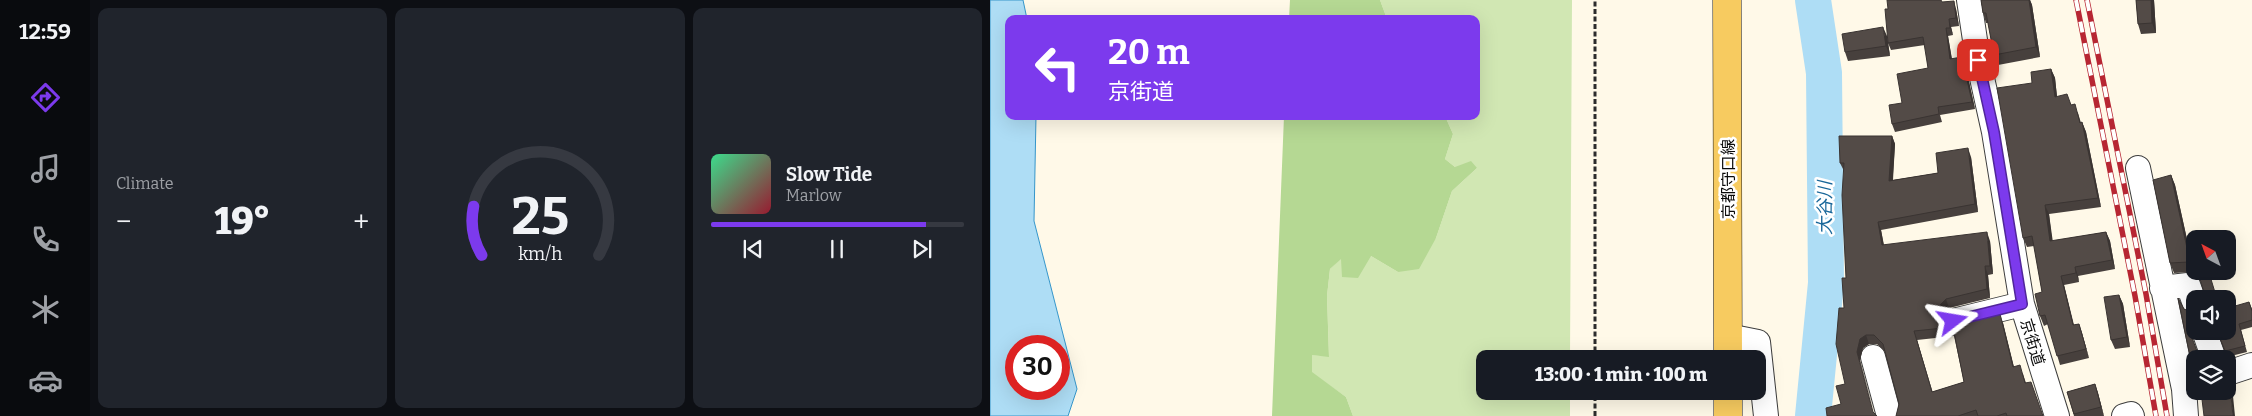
<!DOCTYPE html>
<html lang="en">
<head>
<meta charset="utf-8">
<style>
  :root { --surface:#171b24; --page:#20242c; --text:#f1f3f6; --muted:#9ea1a6; --line:#363941; --accent:#7c3aed }
  body { margin:0; font-family:Bitter,"Noto Sans JP",serif; background:var(--page); color:var(--text); height:100vh; display:flex; flex-direction:column; font-size:19px; white-space:nowrap }
  * { box-sizing:border-box; margin:0 }
  p { font-size:16px; color:var(--muted) }
  .icon { flex:none; width:28px; height:28px; fill:none; stroke:currentColor; stroke-width:2; stroke-linecap:round; stroke-linejoin:round }
  .map { position:relative; flex:1; overflow:hidden }
  .side { display:flex; flex-direction:column; gap:8px; padding:8px; background:#0d0f14; width:900px }
  .side>* { flex:none }
  .guide { position:absolute; left:15px; top:15px; width:475px; height:105px; border-radius:10px; box-shadow:0 5px 20px #0002; background:#7c3aed; color:#fff; overflow:hidden }
  .needle { width:32px; rotate:319deg }
  .controls { position:absolute; left:1196px; top:230px; display:grid; gap:10px }
  .controls a { display:grid; place-items:center; width:50px; height:50px; border-radius:10px; background:var(--surface); box-shadow:0 5px 20px #0002; font-size:25px }
  .speed { position:absolute; left:15px; top:335px; display:flex; gap:10px; font-size:25px; font-weight:700; text-align:center }
  .speed>* { display:grid; place-content:center; width:65px; height:65px; border-radius:50%; background:var(--surface); box-shadow:0 5px 20px #0002; line-height:1 }
  .speed .limit { border:8px solid #d22; background:#fff; color:#111 }
  .pin { position:absolute; display:grid; place-items:center; width:42px; height:42px; color:#fff; margin:-21px; border-radius:10px; box-shadow:0 2px 8px #0006 }
  .me { position:absolute; width:55px; margin:-28px; rotate:76deg; stroke-linejoin:round; filter:drop-shadow(0 0 4px #0008) }
  .turn { display:flex; align-items:center; gap:18px; height:105px; padding:0 20px; font-size:22px }
  .turn .icon { width:65px; height:65px; stroke-width:2.5 }
  .turn b { display:block; font-size:35px; line-height:42px }
  .big { font-size:38px; font-weight:800; line-height:1.1 }
  .side .tile { flex:1; display:flex; flex-direction:column; justify-content:center; gap:8px; min-width:0; padding:0 18px; border-radius:10px; background:var(--page) }
  .side .dial { align-items:center; gap:0 }
  .dial svg { height:130px; overflow:visible; fill:none; stroke:var(--line); stroke-width:7; stroke-linecap:round; text-anchor:middle }
  .dial text { fill:var(--text); stroke:none }
  .song { display:flex; align-items:center; gap:15px }
  .cover { width:60px; height:60px; border-radius:8px; background:linear-gradient(135deg,hsl(150 70% 55%),hsl(350 70% 35%)) }
  .played { height:5px; border-radius:2px; background:linear-gradient(90deg,var(--accent) 85%,var(--line) 85%) }
  .keys { display:flex; justify-content:space-around; direction:ltr }
  .heat { display:flex; justify-content:space-between; align-items:center; font-size:28px; direction:ltr }
  .side .tiles { flex:1; display:grid; gap:8px; grid-template-columns:repeat(3,1fr) }
  .trip { position:absolute; left:486px; top:350px; width:290px; height:50px; border-radius:10px; background:var(--surface); box-shadow:0 5px 20px #0002; font-weight:800; line-height:50px; text-align:center }
  main { display:flex; flex:1; min-height:0 }
  .tabs { display:flex; flex-direction:column; width:90px; justify-content:space-around; align-items:center; background:#090b0e; color:var(--muted) }
  .tabs .icon { width:35px; height:35px }
  .tabs .on { color:var(--accent) }
  .tabs b { font-size:22px; color:var(--text) }
  .map>svg:first-child { display:block }
</style>
</head>
<body>
<main>
<nav class="tabs">
<b>12:59</b>
<svg class="icon on" aria-label="directions" viewBox="0 0 24 24"><path d="M12 3l9 9-9 9-9-9zM9 14v-3h6M13 9l2 2-2 2"/></svg>
<svg class="icon" aria-label="music" viewBox="0 0 24 24"><path d="M9 18V5l10-2v13"/><circle cx="6" cy="18" r="3"/><circle cx="16" cy="16" r="3"/></svg>
<svg class="icon" aria-label="phone" viewBox="0 0 24 24"><path d="M5 4h4l2 5-3 2q2 4 5 5l2-3 5 2v4C11 20 4 13 5 4z"/></svg>
<svg class="icon" aria-label="climate" viewBox="0 0 24 24"><path d="M12 3v18M4 7l16 10M4 17L20 7"/></svg>
<svg class="icon" aria-label="car" viewBox="0 0 24 24"><path d="M5 17H2v-5l4-1 3-4h7l3 4 3 1v5h-3M9 17h6M6 11h13"/><circle cx="7" cy="17" r="2"/><circle cx="17" cy="17" r="2"/></svg>
</nav>
<section class="side">
<div class="tiles">
<div class="tile"><p>Climate</p>
<div class="heat"><a>−</a><b class="big">19°</b><a>+</a></div>
</div>
<div class="tile dial"><svg viewBox="0 0 100 80">
<path d="M14 69A42 42 0 1 1 86 69"/>
<path d="M14 69A42 42 0 0 1 9 39" stroke="#7c3aed"/>
<text x="50" y="56" font-size="32" font-weight="700">25</text>
<text x="50" y="72" font-size="11">km/h</text>
</svg></div>
<div class="tile">
<div class="song"><i class="cover"></i><div><b>Slow Tide</b><p>Marlow</p></div></div>
<div class="played"></div>
<div class="keys"><svg class="icon" aria-label="previous" viewBox="0 0 24 24"><path d="M18 5L8 12l10 7zM5 5v14"/></svg><svg class="icon" aria-label="pause" viewBox="0 0 24 24"><path d="M8 5v14M16 5v14"/></svg><svg class="icon" aria-label="next" viewBox="0 0 24 24"><path d="M6 5l10 7-10 7zM19 5v14"/></svg></div>
</div>
</div>
</section>
<div class="map">
<svg width="1262" height="416" viewBox="0 0 1262 416">
  <rect width="100%" height="100%" fill="#fff9e8"/>
  <path fill="#d1e7b3" d="M390,0h192l-2,359h-85v32h85v25h-217l-7,-19 -34,-24v-18l17,1 -2,-60 3,-27 11,-11 30,-2 27,16 38,-34 16,-47 25,-23 -22,-1 -10,-8 8,-25 -8,-18h31v-97h-58l2,-4 -33,4z"/>
  <path fill="#b5d893" d="M300,0h90l7,19h-98z
    M294,116h161l8,18 -8,25 10,8 16,-6 6,7 -25,23 -16,47 -17,31 -21,3 -27,-16 -13,22 -16,-1 -1,-18 -11,10 -3,27 2,61 -17,-2v17l34,25 7,19h-81z"/>
  <path fill="#aeddf5" stroke="#3696ca" fill-rule="evenodd" d="M0,0h33l4,19h-18v97h27l-2,105 43,168 -9,27h-78zM26,346h43v43h-43z"/>
  <g fill="none" stroke-linecap="round" stroke-linejoin="round">
    <path stroke="#aeddf5" stroke-width="36" d="M823,0l11,73 2,210 -13,133"/>
    <defs>
      <path id="minor" d="M979,0l9,60 16,72 28,172 35,112
        M1148,168l46,221
        M1172,288l26,-3 7,19
        M963,321l69,-17
        M1214,331l10,28
        M738,336l30,6 8,74
        M883,357l16,59
        M1238,373l24,-8
        M1134,416l7,-2 1,2
        M1196,416l-2,-27 11,-4"/>
      <path id="major" d="M737,0l1,359
        M738,416v-25"/>
    </defs>
    <use href="#minor" stroke="#3d3d3d" stroke-width="26"/>
    <use href="#major" stroke="#1b1b1b" stroke-width="29"/>
    <path stroke="#2c2c2c" stroke-width="3" stroke-dasharray="5 2.5" stroke-linecap="butt" d="M605,359v-359
      M605,416v-25"/>
    <use href="#minor" stroke="#fff" stroke-width="24"/>
    <use href="#major" stroke="#f7cb60" stroke-width="28"/>
    <defs>
      <path id="rail" d="M1086,0l59,296 21,120
        M1097,0l59,294 21,122"/>
    </defs>
    <use href="#rail" stroke="#b72633" stroke-width="5.5"/>
    <use href="#rail" stroke="#fff" stroke-width="4" stroke-dasharray="11" stroke-linecap="butt"/>
  </g>
  <path fill="#47403d" fill-rule="evenodd" d="M991,0h49l2,5 8,52 -42,8 -4,-10 -6,-32h-2l-3,-10z
    M1146,0h18l2,33 -15,1 -3,-10z
    M953,2l13,7 3,17 -8,1 2,8 -5,1 4,23 13,5 10,45 -35,6 2,7 -47,10 -3,-8 10,-21 26,-35 -3,-23 -34,5 -3,-7v-34z
    M897,36l3,20 -42,5 -3,-9z
    M1061,69l4,9 2,19 14,8 7,8 3,10 1,-1 4,10 15,75 -52,7 3,27 54,-9 4,9 5,28 -37,7 1,6 -15,3 10,40 5,-1 3,9 7,25 -29,7 -12,-41 -4,2 -4,-10 2,-24 -8,-46 -7,1 -4,-9z
    M902,136l3,8 -2,36 45,-7 33,-16 7,55 -97,18 3,15 106,-4 3,33 -5,1 2,23 -41,10 -9,9v3l6,6h7l50,-3 11,44 9,7 3,9 17,33h-147l3,-12 -14,-52 -8,-8h-8l-6,4 -3,12 -19,44 4,-20 -1,-76 2,-30 -2,-107 -4,-8zM964,336l10,46 -32,10 -15,-52z
    M1181,175l4,10 14,63 6,5v18h4l1,8 -8,-7 -18,1 -4,-10z
    M1129,295l4,9 7,43 -15,2 -4,-9z
    M1259,302l3,7v18l-11,3 6,22 -20,5 -10,-26z
    M1194,309l7,3 4,-1v10l-1,1 -3,6v8l4,23v13l-3,-6z
    M1105,384l3,9 6,23h-30l-7,-24z"/>
  <path fill="#3a3432" d="M1039,0h1l2,5 8,52 -4,-10z
    M1161,0h3l2,33 -4,-10z
    M964,1l2,8 3,17 -3,-8z
    M959,19l4,16 -3,-7z
    M893,27l4,9 3,20 -4,-10z
    M956,28l2,8 5,31 -3,-8z
    M972,57l3,7 10,45 -3,-7z
    M1061,69l4,9 3,28 -3,-9z
    M1092,122l4,10 15,75 -3,-9z
    M902,136l3,8 -3,45 -3,-8z
    M978,148l3,9 7,55 -3,-8z
    M1181,175l4,10 16,73 -4,-10z
    M1055,205l4,9 5,36 -4,-9z
    M888,222l3,8 4,23 -3,-8z
    M997,232l3,9 3,33 -3,-8z
    M1116,232l4,9 5,28 -3,-9z
    M995,266l3,9 2,23 -3,-9z
    M1085,267l3,9 1,6 -3,-9z
    M1071,276l3,9 12,50 -3,-10z
    M1129,295l4,9 7,43 -3,-10z
    M956,299l3,9 -9,9v8l-3,-9v-8z
    M1010,314l3,9 13,53 -3,-9z
    M1202,316l2,6 -3,6v8l-2,-6 -1,-8z
    M1089,324l3,9 7,25 -3,-9z
    M924,331l3,9 18,60 -3,-8z
    M876,335l3,9 -6,4 -3,12 15,56 -18,-64 3,-13z
    M1105,384l3,9 6,23 -3,-9z
    M1240,386l3,10 2,20h-2z"/>
  <path fill="#534b47" stroke="#3a3432" fill-rule="evenodd" d="M897,0h54l1,2 12,-1 2,17 -7,1 1,9h-4l4,31 12,-2 10,45 -34,5 1,7 -47,10 -3,-19 13,-2 -5,-29 31,-6 -5,-31 -35,6 -3,-34h3z
    M991,0h48l7,47 -42,8 -8,-42h-3z
    M1146,0h15l1,23 -14,1z
    M893,27l3,19 -41,6 -3,-18z
    M1061,69l4,28 12,-3 4,11 4,-1 5,19 2,-1 16,76 -53,7 5,36 56,-9 6,28 -37,7 1,6 -15,3 12,49 6,-1 7,25 -29,7 -12,-41 -5,1 -5,-22 7,-2 -10,-56 -9,2 -26,-150 35,-5 -1,-11z
    M849,136h53l-3,45 49,-8 -2,-20 32,-5 7,56 -97,18 4,23 105,-13 3,34h-5l2,23 -41,10 -9,9v8l9,10h7l47,-12 13,53 7,-2 5,18 6,-1 12,34h-36l-1,-3 -9,3h-19l-2,-6 -18,6h-62l3,-12 -16,-60 -9,-9h-8l-6,4 -3,13 16,60 4,4h-50l-1,-8 15,-4 -5,-18 9,-2 -9,-40 3,-36h5l-2,-30h4l-4,-83 2,-32h-4zM963,327l11,55 -32,10 -18,-61z
    M1181,175l16,73 6,-1 2,12v9l-6,-6 -19,1 -17,-83z
    M1220,276l7,23h-11l-6,-20z
    M1129,295l8,42 -16,3 -7,-43z
    M1188,298l6,11 7,3 4,-1v4l-3,1 -4,6 1,8 11,29h-5v7h-3z
    M1259,302l3,9v9l-13,4 6,22 -20,5 -8,-20h11v-23z
    M1105,384l6,23 -27,7 -7,-22z
    M1240,386l3,30h-29l-3,-25h27v-4z"/>
  <g fill="none" stroke-linecap="round" stroke-linejoin="round">
    <defs>
      <path id="route" d="M963,321l69,-17 -28,-172 -16,-72"/>
    </defs>
    <use href="#route" stroke="#51269a" stroke-width="12"/>
    <use href="#route" stroke="#7c3aed" stroke-width="9"/>
  </g>
  <g text-anchor="middle" stroke-width="5" stroke-linejoin="round" paint-order="stroke">
    <g font-size="16" fill="#0a0a0a" stroke="#fff">
      <text transform="translate(738 179) rotate(-90)" y="6">京都守口線</text>
      <text transform="translate(1043 342) rotate(73)" y="6">京街道</text>
    </g>
    <g font-size="18" font-style="italic" fill="#176699" stroke="#fff">
      <text transform="translate(835 208) rotate(-90)" y="6">大谷川</text>
    </g>
  </g>
</svg>
<div class="controls">
<a><svg class="needle" viewBox="-14 -14 28 28"><path d="M0-13l5 13h-10z" fill="#e53935"/><path d="M0 13l5-13h-10z" fill="#9ea1a6"/></svg></a>
<a><svg class="icon" aria-label="sound" viewBox="0 0 24 24"><path d="M4 9h4l5-4v14l-5-4H4zM17 9q2 3 0 6"/></svg></a>
<a><svg class="icon" aria-label="layers" viewBox="0 0 24 24"><path d="M12 4l9 5-9 5-9-5zM3 14l9 5 9-5"/></svg></a>
</div>
<div class="speed"><div class="limit">30</div></div>
<div class="pin" style="left:988px;top:60px;background:#d93025"><svg class="icon" aria-label="arrive" viewBox="0 0 24 24"><path d="M6 21V4h12l-3 4 3 4H6"/></svg></div>
<svg class="me" style="left:963px;top:321px" viewBox="-20 -20 40 40"><path d="M0-17L14 15 0 8-14 15z" fill="#7c3aed" stroke="#fff" stroke-width="4"/></svg>
<div class="trip">13:00 · 1 min · 100 m</div>
<div class="guide">
<div class="turn"><svg class="icon" aria-label="left" viewBox="0 0 24 24"><path d="M17 20v-9H6M10 6l-5 5 5 5"/></svg><div><b>20 m</b>京街道</div></div>
</div>
</div>
</main>
</body>
</html>
